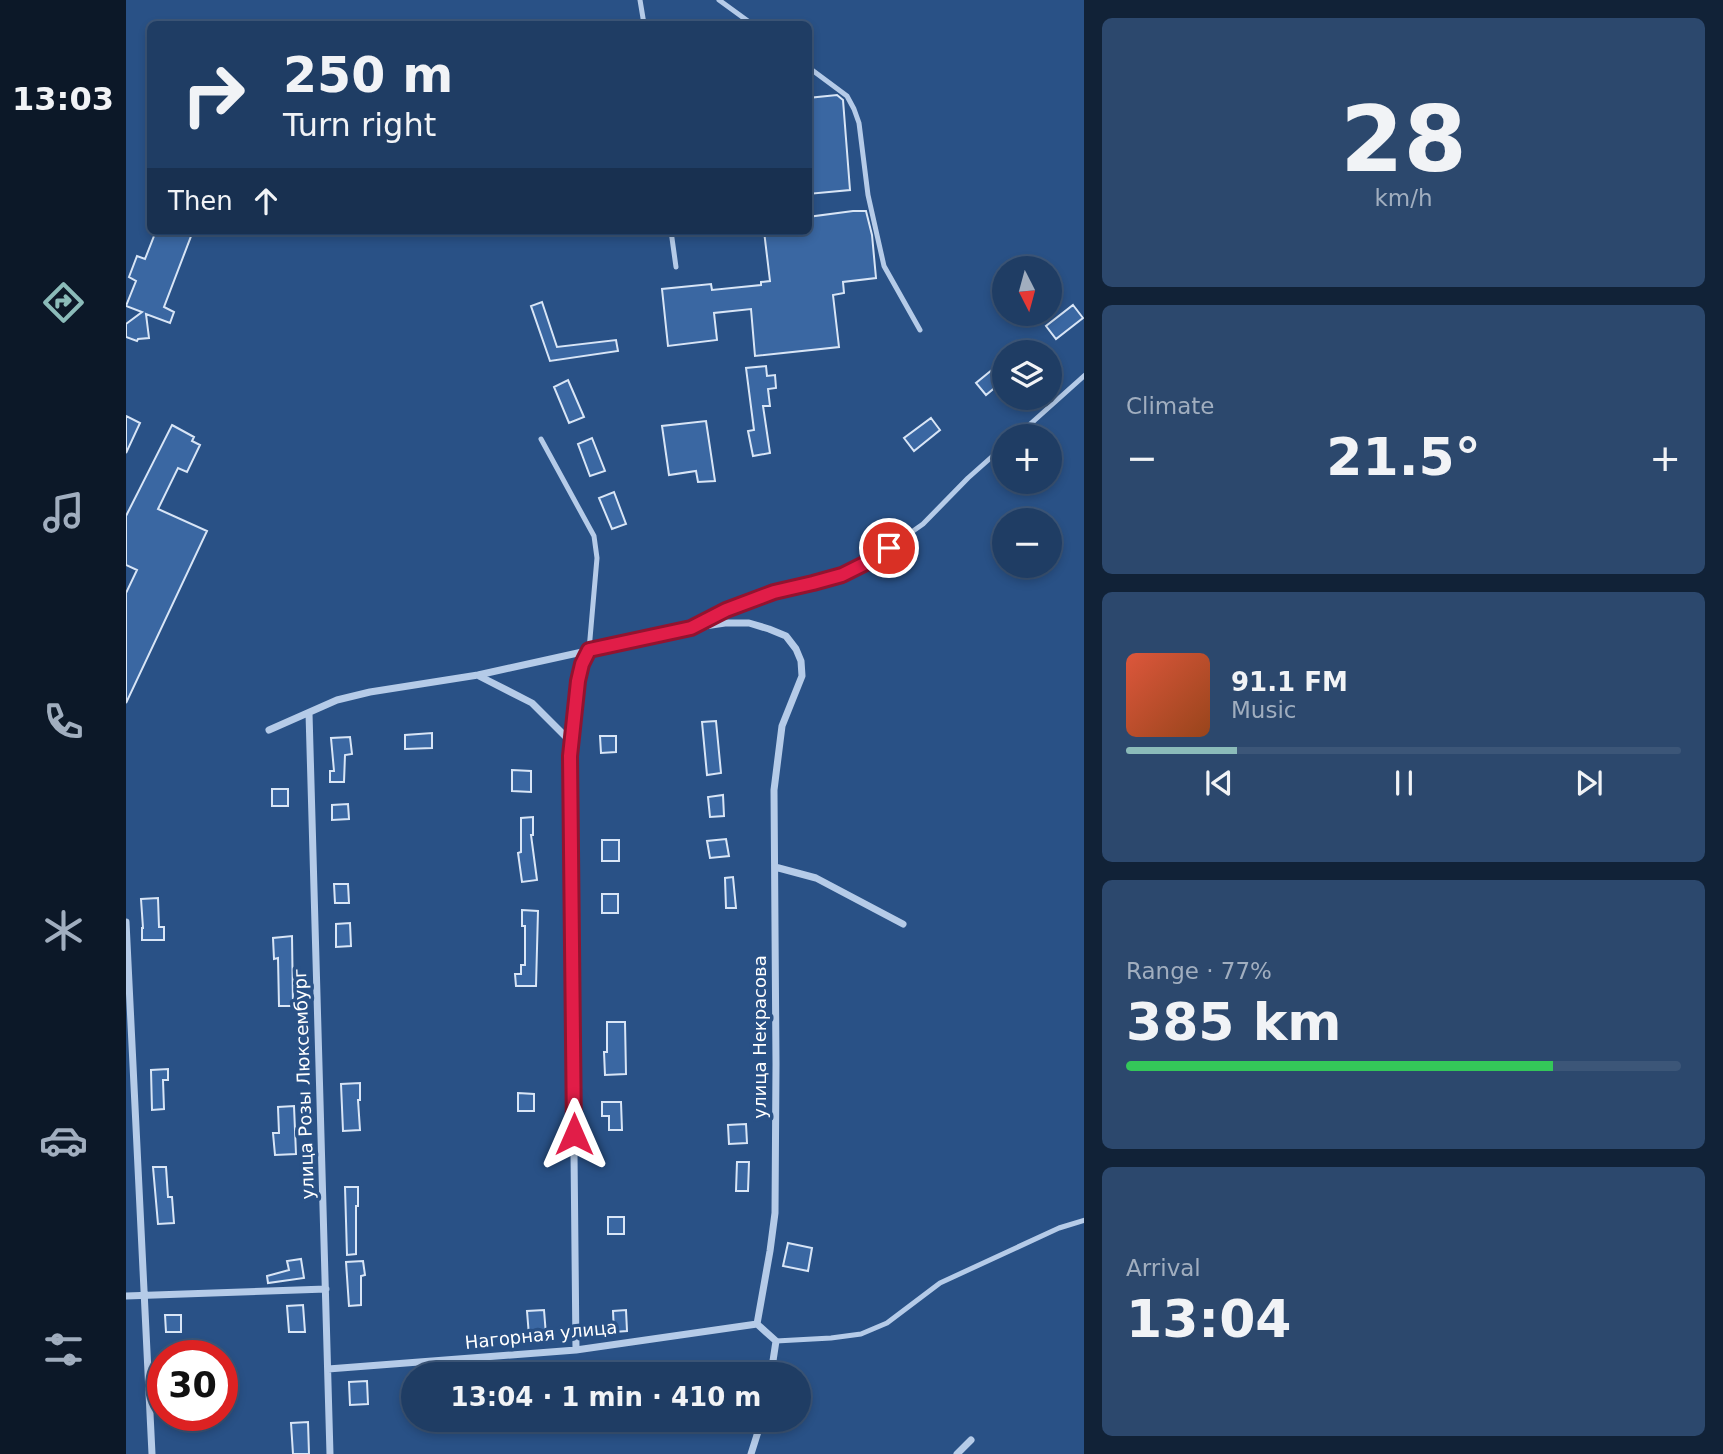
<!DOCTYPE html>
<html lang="en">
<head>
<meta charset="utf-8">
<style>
  :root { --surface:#1f3d64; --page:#2c486d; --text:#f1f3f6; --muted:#a1aebf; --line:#3c5678; --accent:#8bbbb9 }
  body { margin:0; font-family:"DejaVu Sans",sans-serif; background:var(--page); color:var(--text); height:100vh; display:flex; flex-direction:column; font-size:26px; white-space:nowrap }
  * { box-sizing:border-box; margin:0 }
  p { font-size:23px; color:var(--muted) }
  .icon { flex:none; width:38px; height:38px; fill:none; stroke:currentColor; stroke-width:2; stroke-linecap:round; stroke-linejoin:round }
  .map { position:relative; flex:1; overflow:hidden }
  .details { display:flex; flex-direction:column; gap:18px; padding:18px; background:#112237; width:639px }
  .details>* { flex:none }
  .hud { position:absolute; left:21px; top:21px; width:665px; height:214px; border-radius:10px; box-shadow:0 4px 10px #0003,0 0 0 2px var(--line); background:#1f3d64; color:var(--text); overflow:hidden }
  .needle { width:46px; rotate:174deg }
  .controls { position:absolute; left:866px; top:256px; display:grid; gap:14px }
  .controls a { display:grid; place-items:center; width:70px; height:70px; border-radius:50%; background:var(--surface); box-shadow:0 4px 10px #0003,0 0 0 2px var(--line); font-size:35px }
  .speed { position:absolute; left:21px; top:1340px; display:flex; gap:14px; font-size:35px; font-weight:700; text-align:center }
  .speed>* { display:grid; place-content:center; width:91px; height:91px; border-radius:50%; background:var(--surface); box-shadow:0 4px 10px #0003,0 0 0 2px var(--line); line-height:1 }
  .speed .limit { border:10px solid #d22; background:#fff; color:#111 }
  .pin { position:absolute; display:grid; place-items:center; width:60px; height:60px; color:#fff; margin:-30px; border:4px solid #fff; border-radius:50%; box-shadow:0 2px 7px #0007 }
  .me { position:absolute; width:77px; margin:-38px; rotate:0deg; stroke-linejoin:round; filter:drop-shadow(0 0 5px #0008) }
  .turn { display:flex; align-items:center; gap:24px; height:147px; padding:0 21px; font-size:32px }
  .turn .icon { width:91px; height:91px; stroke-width:2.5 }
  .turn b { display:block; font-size:49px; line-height:60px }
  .then { display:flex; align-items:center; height:66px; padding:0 21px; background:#0003; gap:14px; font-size:26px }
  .big { font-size:52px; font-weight:800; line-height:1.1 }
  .details .widget { flex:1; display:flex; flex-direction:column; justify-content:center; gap:10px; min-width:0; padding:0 24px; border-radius:10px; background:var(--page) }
  .details .dial { align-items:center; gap:0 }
  .dial b { font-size:91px; line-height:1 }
  .song { display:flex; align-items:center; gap:21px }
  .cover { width:84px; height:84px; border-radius:10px; background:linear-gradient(135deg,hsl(10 70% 55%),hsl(20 70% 35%)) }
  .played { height:7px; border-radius:4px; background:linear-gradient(90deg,var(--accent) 20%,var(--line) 20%) }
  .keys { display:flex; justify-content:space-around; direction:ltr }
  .heat { display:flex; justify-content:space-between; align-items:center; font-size:38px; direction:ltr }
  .charge { height:10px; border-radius:5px; background:linear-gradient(90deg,#34c759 77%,var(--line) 0) }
  .trip { position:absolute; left:275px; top:1362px; width:410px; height:70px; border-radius:35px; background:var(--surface); box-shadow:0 4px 10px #0003,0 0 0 2px var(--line); font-weight:800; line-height:70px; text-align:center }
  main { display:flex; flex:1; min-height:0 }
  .tabs { display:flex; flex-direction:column; width:126px; justify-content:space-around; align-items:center; background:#0c1828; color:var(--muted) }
  .tabs .icon { width:49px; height:49px }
  .tabs .selected { color:var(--accent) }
  .tabs b { font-size:32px; color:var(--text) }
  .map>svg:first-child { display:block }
</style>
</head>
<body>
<main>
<nav class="tabs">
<b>13:03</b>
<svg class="icon selected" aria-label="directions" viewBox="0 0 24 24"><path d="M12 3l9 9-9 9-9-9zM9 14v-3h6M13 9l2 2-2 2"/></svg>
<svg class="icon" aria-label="music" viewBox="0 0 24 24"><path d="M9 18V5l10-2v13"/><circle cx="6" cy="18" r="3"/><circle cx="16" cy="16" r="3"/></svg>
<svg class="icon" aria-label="phone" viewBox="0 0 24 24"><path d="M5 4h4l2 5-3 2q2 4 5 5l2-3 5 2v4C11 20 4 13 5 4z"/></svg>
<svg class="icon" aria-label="climate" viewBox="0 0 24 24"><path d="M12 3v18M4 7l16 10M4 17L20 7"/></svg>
<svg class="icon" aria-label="car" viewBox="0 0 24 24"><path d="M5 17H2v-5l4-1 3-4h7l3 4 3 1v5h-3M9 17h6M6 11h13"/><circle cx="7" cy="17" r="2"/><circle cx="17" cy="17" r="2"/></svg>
<svg class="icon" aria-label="filters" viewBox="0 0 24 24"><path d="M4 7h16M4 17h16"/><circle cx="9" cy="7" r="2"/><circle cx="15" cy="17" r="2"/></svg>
</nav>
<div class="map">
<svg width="959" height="1454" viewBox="0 0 959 1454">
  <rect width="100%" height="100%" fill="#295186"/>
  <path fill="#3a67a2" stroke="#d8e5f6" stroke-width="2" d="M711,95l6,5 7,90 -42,4v-96z
    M727,211h13l6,24 4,43 -33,4 1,11 -11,2 6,52 -84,9 -4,-47 -37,4 3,27 -49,6 -6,-57 49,-5 1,6 49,-5v-3l9,-1 -6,-50h44v-14z
    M30,231h37l-29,76 10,5 -4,11 -24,-9 3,24 -11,1 -1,2 -11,-4v-13l16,-12 -16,-6 10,-25 -7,-4 8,-21 8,3z
    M416,302l15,45 59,-7 2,11 -68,10 -19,-55z
    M947,305l10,13 -27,21 -10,-13z
    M878,360v20l-18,15 -10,-12z
    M640,366l1,10 8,-1 1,13 -8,1 2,17h-7l7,47 -17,3 -5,-25 6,-1 -8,-62z
    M442,380l16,37 -15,6 -15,-36z
    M0,416l14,7 -14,30z
    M805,418l9,12 -26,21 -10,-13z
    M580,421l9,60 -17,1 -2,-11 -27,4 -7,-49z
    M46,425l22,12 -2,4 8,4 -13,27 -9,-4 -20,41 49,22 -81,172v-110l11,-23 -11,-5v-49z
    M466,438l13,33 -15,5 -12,-32z
    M488,492l12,32 -14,5 -13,-31z
    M590,721l5,52 -14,2 -5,-53z
    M306,733v15l-27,1v-14z
    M474,736h16v16l-15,1z
    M224,737l2,17 -7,1 -1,27h-14v-11h4l-3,-33z
    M386,770l19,1v21l-19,-1z
    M146,789h16v17h-16z
    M597,795l1,21 -14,1 -2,-20z
    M222,804l1,15 -17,1v-15z
    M407,817v18h-2l6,45 -15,2 -4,-29 3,-1v-34z
    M600,839l3,17 -19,2 -3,-17z
    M476,840h17v21h-17z
    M607,877l3,31h-10l-1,-30z
    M208,884h14l1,19h-14z
    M476,894h16v19h-16z
    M32,898l1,29h5v13h-22v-12h1l-2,-29z
    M396,910l16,1 -2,75h-20l-1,-12h6v-9h4v-39h-3z
    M224,923l1,23 -15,1v-23z
    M166,936l1,70h-14l-1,-48 -4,1 -1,-21z
    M481,1022h18l1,52 -21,1 -1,-23h3z
    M42,1069v11h-5l1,29 -12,1 -1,-40z
    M234,1083v17h-2l2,30 -17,1 -2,-47z
    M392,1093l16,1v17h-16z
    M476,1102h19l1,28h-13v-14h-7z
    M168,1106l2,48 -21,1 -2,-22h6l-1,-26z
    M620,1124l1,19 -18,1 -1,-19z
    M611,1162h12l-1,29h-12z
    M27,1167h13l2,30h4l2,26 -16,1z
    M219,1187h13v19h-2v48l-9,1z
    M482,1217h16v17h-16z
    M662,1243l24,5 -4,23 -25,-5z
    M175,1259l3,19 -36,5 -1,-7 22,-6 -2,-9z
    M237,1261l2,14 -4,1v29l-12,1 -3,-44z
    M177,1305l2,27h-16l-2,-26z
    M418,1310l2,25 -17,1 -2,-25z
    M500,1310l1,21 -13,1 -1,-21z
    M39,1315h16v17h-15z
    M241,1381l1,23 -18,1 -1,-23z
    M182,1422l1,32h-16l-2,-31z"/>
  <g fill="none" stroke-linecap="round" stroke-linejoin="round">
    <path stroke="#b5cbe8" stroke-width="5" d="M514,0l4,24
      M593,0l33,24
      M682,67l39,29 7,13 5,14 9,72 16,71 36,64
      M545,231l5,36
      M891,436l68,-61
      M415,439l53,97 3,22 -8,92
      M571,625l29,-15 48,-18 39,-9 29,-9 30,-14 51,-36 45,-46 36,-32
      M650,1341l55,-3 30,-4 26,-11 53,-40 119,-55 26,-8"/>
    <path stroke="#b5cbe8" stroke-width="7" d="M353,676l53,27 39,39
      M183,713l21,741
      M143,730l68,-30 33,-8 108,-17 213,-47 34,-5h24l20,6 17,7 10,13 5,12 1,15 -20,50 -8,64 2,274 -1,149 -5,38 -13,73 19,17 -5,33
      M649,867l41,11 87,46
      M0,922l26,532
      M0,1296l200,-7
      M450,1350l-6,-594c3,-36 3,-74 19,-106
      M202,1369l248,-19 181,-26
      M625,1454l11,-35
      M831,1454l14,-14"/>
  </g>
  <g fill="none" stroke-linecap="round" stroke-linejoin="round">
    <defs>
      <path id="route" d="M448,1134l-4,-378 8,-75 4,-17 7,-14 102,-22 35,-18 48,-18 39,-9 29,-8 30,-15 17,-12"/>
    </defs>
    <use href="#route" stroke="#92132f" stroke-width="18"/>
    <use href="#route" stroke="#e11d48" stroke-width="12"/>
  </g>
  <g text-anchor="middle" stroke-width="7" stroke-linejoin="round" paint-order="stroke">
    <g font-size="18" fill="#fff" stroke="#295186">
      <text transform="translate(634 1037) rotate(-90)" y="6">улица Некрасова</text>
      <text transform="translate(178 1084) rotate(-92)" y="6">улица Розы Люксембург</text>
      <text transform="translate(415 1335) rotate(-6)" y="6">Нагорная улица</text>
    </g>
  </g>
</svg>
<div class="controls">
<a><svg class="needle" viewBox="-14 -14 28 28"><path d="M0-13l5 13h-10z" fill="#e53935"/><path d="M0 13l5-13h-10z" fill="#a1aebf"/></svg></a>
<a><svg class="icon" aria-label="layers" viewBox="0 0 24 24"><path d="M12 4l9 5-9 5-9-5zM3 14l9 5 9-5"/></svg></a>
<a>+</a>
<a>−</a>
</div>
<div class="speed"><div class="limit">30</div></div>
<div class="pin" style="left:763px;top:548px;background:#d93025"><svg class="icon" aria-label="arrive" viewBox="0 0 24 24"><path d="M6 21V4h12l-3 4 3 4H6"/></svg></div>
<svg class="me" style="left:448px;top:1134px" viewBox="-20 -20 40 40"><path d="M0-17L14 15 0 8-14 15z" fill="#e11d48" stroke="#fff" stroke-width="4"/></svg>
<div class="trip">13:04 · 1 min · 410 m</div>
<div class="hud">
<div class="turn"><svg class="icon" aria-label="right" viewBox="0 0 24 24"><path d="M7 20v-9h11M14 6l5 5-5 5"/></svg><div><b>250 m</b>Turn right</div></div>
<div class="then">Then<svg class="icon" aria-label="ahead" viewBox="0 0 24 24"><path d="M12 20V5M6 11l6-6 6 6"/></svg></div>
</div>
</div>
<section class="details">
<div class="widget dial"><b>28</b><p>km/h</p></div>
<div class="widget"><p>Climate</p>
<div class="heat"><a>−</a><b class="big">21.5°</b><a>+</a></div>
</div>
<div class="widget">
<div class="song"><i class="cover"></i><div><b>91.1 FM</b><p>Music</p></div></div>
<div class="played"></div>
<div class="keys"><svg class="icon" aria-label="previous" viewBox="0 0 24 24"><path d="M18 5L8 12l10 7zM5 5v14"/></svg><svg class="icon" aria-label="pause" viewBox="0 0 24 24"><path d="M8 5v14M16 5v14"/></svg><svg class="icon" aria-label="next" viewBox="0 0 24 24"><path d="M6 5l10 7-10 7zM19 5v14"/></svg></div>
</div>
<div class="widget"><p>Range · 77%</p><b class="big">385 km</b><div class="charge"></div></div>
<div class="widget"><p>Arrival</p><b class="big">13:04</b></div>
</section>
</main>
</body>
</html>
